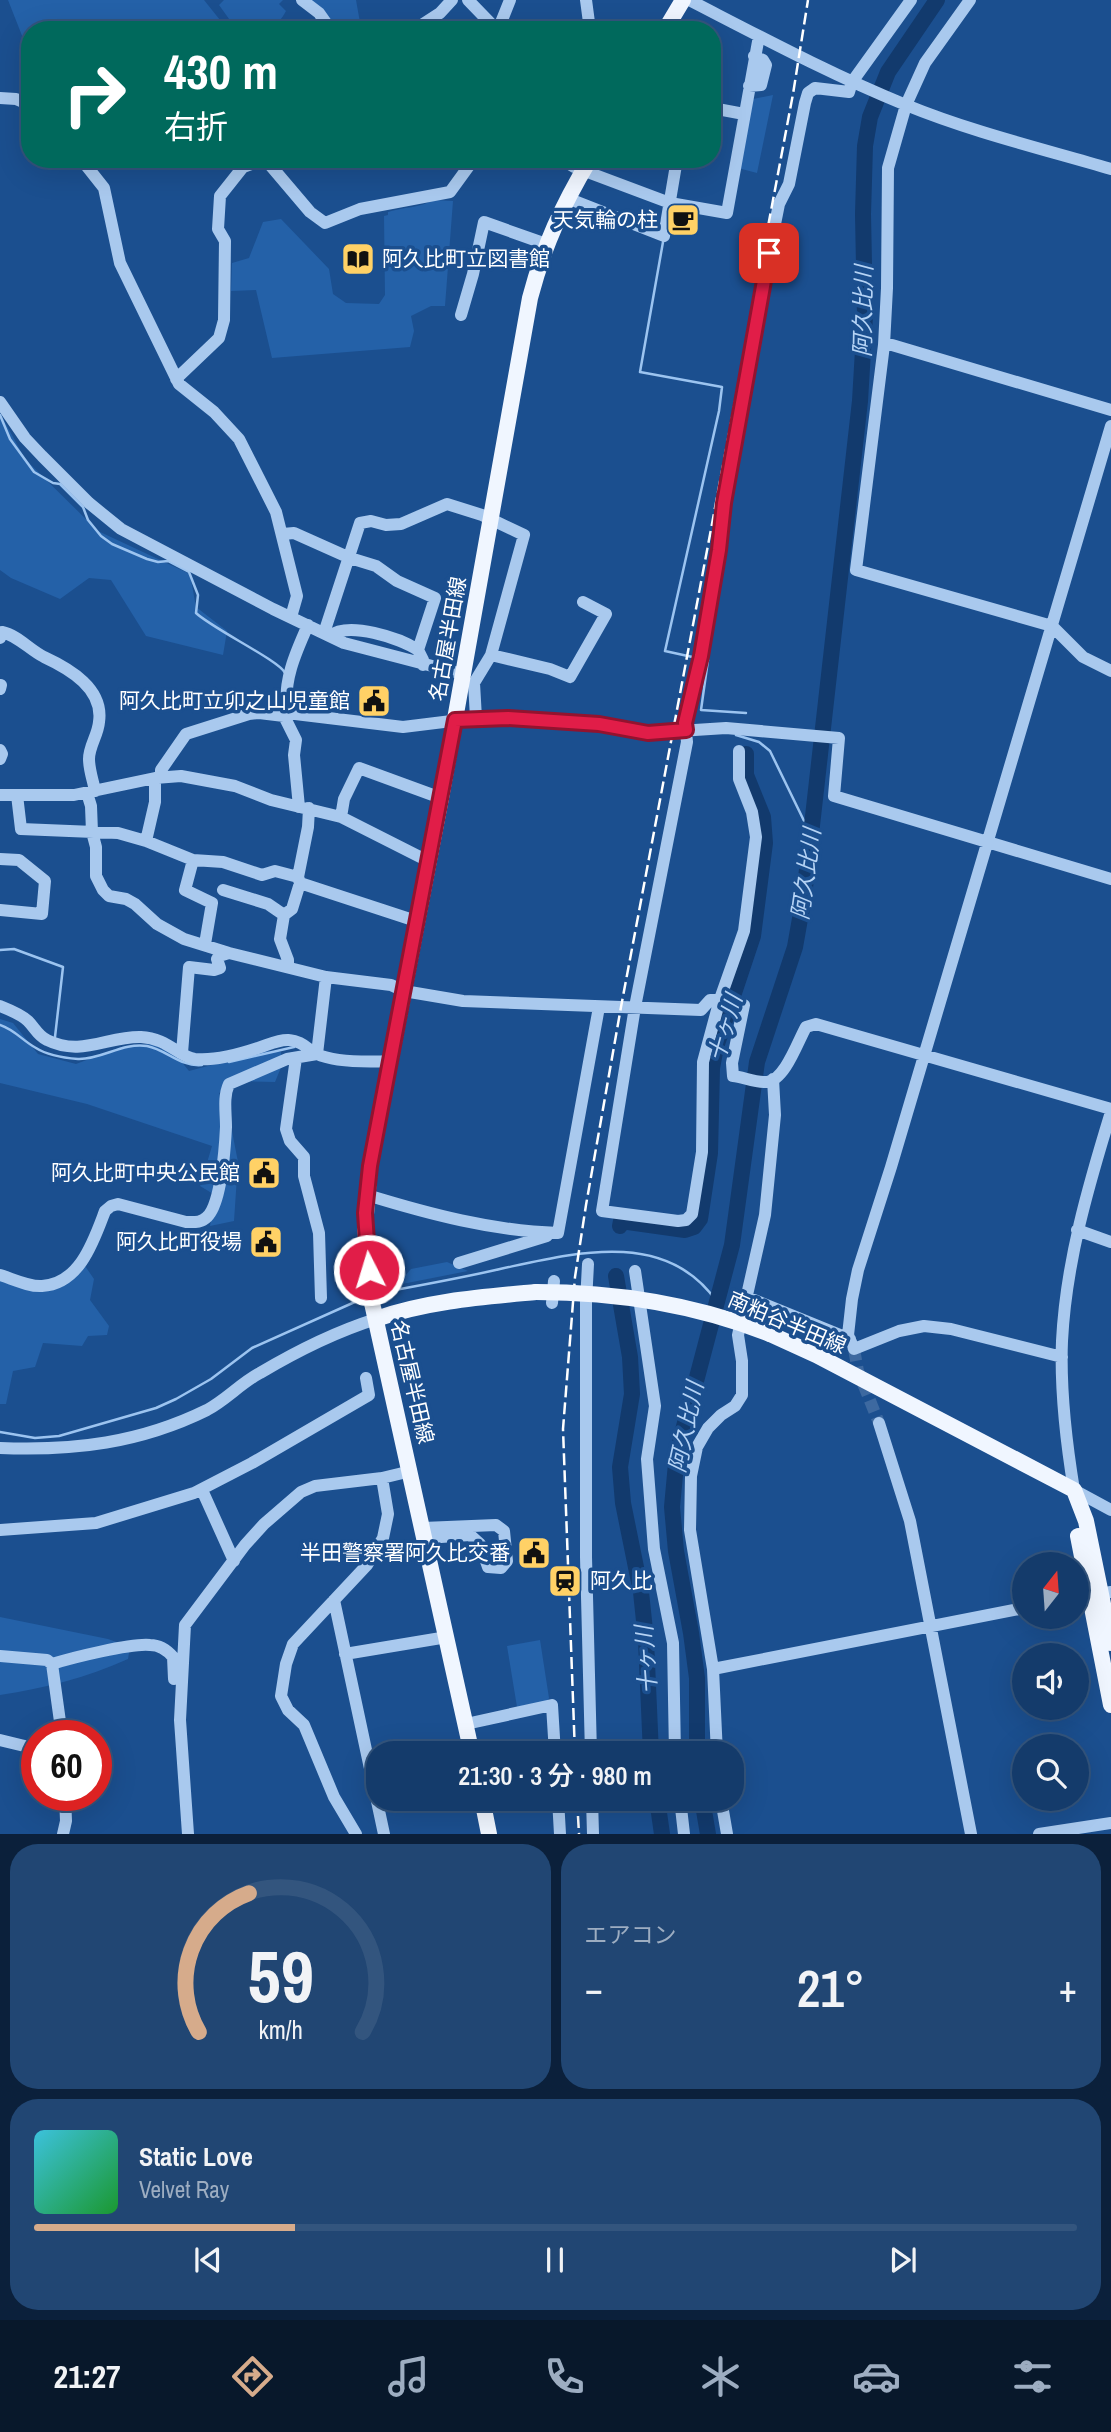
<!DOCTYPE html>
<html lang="ja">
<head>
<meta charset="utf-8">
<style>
  :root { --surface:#143b6b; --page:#214673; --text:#f1f3f6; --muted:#9dadc1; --line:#33557e; --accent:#d6ab8b }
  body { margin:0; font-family:"Archivo Narrow","Noto Sans JP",sans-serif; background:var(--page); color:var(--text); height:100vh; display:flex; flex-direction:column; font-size:26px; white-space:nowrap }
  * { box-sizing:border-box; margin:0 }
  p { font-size:23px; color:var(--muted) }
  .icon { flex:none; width:38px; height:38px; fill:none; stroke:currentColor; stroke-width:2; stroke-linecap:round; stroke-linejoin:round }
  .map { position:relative; height:1834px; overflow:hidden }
  .sheet { display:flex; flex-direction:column; gap:10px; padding:10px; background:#0b203b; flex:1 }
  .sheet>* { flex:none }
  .top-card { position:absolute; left:21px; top:21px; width:700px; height:147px; border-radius:28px; box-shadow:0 7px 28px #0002,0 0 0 2px var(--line); background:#00695c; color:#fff; overflow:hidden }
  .needle { width:46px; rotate:17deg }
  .controls { position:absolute; left:1012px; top:1552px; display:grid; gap:14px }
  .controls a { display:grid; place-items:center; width:77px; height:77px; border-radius:50%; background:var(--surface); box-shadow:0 7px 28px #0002,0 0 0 2px var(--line); font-size:35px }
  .speed { position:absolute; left:21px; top:1720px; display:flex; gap:14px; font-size:35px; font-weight:700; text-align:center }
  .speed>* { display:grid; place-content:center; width:91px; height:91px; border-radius:50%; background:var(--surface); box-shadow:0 7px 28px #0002,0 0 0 2px var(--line); line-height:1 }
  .speed .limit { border:10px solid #d22; background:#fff; color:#111 }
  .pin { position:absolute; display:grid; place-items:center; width:60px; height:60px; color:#fff; margin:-30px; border-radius:14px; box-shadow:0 4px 10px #0006 }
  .me { position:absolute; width:77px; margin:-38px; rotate:355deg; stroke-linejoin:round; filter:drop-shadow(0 0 5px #0008) }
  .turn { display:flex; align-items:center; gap:24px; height:147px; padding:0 28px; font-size:32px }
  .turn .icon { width:91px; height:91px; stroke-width:2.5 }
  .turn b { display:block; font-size:49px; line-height:60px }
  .big { font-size:52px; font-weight:600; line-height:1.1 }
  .sheet .card { flex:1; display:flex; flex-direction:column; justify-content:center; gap:10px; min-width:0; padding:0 24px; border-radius:28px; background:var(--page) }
  .sheet .dial { align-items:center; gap:0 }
  .dial svg { height:182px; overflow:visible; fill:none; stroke:var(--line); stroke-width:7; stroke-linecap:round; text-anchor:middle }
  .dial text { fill:var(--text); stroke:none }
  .song { display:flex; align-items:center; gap:21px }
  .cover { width:84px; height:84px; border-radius:10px; background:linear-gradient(135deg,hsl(190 70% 55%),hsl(130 70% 35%)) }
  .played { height:7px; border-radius:4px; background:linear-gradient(90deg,var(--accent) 25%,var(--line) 25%) }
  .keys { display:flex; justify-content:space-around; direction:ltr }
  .heat { display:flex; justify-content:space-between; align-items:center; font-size:38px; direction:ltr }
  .sheet .tiles { flex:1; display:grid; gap:10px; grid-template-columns:1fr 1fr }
  .card:last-child { grid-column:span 2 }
  .trip { position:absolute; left:366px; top:1741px; width:378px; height:70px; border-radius:28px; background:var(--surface); box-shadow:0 7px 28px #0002,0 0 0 2px var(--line); font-weight:600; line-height:70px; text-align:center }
  .menu { display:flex; height:112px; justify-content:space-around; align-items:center; background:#08182b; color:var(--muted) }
  .menu .icon { width:49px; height:49px }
  .menu .on { color:var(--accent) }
  .menu b { font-size:32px; color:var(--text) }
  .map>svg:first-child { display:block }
</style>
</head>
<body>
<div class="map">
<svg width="1111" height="1834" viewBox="0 0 1111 1834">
  <rect width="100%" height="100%" fill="#1b4f8f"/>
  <path fill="#2461a8" d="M8,0h196l24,30h-198v26z
    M224,0h59l-4,4 7,7c-13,24 -25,19 -49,19l-18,-25z
    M298,0h58l5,28 3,2h-26z
    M773,95l-16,78 -19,-5 15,-69z
    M433,200l20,1 -8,105h-14l-20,10 3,15 -4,16 -138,11 -16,-68 -25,1 1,-28 17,-5 14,-36 18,-3 48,50 4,25 13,9 33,1 6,-9 -1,-79 4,-1v-3c14,-5 33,-4 45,-12z
    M0,413l25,46 73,72 92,43 6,33 31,24 -4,24 -77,-19 -35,-56 -22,-2 -29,21 -49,-21 -11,-8z
    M0,1019l13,4 25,31 38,10 45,-17 31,-3 24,11 13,16 76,-20 16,1 1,13 -7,17 -34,-1 -22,12 12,33 7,36 -4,59 -24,5 5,-31 -15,-9 12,-40 -125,-42 -87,-21z
    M447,1262l21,9 -71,14 14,-16z
    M83,1263l11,16 -4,21 19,26 -2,9 -19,1 -6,10 -39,-3 -8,24 -22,4 -7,33h-6v-127l43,12z
    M0,1617l108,22 22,8 -2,12c-43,19 -82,29 -128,36z
    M540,1640l9,58 -2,3 -30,6 -10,-61z"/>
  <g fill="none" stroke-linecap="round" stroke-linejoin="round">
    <path stroke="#9cc4f0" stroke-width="2.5" d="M663,242l-23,130 82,15 -3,24 -54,240 32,7
      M0,415l10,24 24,33 19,11 7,1 23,23 5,13 13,16 11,8 35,15 11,3 10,-1 21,11 9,23 -2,18c17,16 84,48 89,60
      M703,659l5,1 -7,50 45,3
      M736,735l23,7 11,9 37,76 6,4
      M0,950l14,-1 49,18 -8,70
      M0,1025c15,5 23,16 36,23 11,7 29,10 42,11 23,1 45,-17 69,-13 20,4 33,21 55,19
      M229,1062l65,-15
      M384,1292c38,-7 77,-14 116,-23 74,-16 166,-41 217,33
      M0,1432l35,6 24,-2 97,-28 20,-9 35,-20 41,-31 105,-47"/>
    <path stroke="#123a6d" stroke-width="16" d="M620,1226l1,-5 64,9 9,-3 6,-8 10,-66 2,-85 4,-21 37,-111 12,-93 -2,-26 -17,-42v-21
      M616,1276l14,81 2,37 -12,73 3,36 18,89 5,48 5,114
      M697,1754v-76l-6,-45 -15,-82 -4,-44 5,-54 55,-208 25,-183 38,-115 9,-51 56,-495 5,-85 -2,-102 2,-68 5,-29 18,-45 49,-72
      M657,1799l5,35
      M702,1799l6,35"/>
    <path stroke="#3d69a0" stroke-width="12" stroke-dasharray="12 6" stroke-linecap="butt" d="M854,1349l4,22 21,52"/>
    <path stroke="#a9c9ee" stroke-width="12" d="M302,0l17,13 12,17
      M468,0l29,30
      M586,0l4,30
      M689,0c72,37 143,75 217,105 66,27 137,44 205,64
      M970,0l-45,63 -19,42 -18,63 -1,120 -3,57 -28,225 196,56 31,31 28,14
      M422,30l-2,-4 20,-13 12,-13
      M498,30l12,-30
      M749,86l12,-1 5,-20 -3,-5 -9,-4
      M0,98l16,1 14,6
      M712,108l32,6
      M81,159l23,29 16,75 59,121 35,28 25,27 37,73 21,84 -6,21
      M265,159l45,53 15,11 35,-14 90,-17 24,-33
      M561,159l13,8 96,36 57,10 32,-177
      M567,198l97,38 13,-77
      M461,315l12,-41 11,-52 62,22
      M884,345h8l219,65
      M176,379l43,-41 5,-18 1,-79 -7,-12 2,-33 23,-29 22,-8
      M0,402l25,36 17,18 47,47 32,26 152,80 71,34 119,31
      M283,534l11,-1 56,25 26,8 21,15 38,17 -17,52 5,10v5
      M324,633l36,-110 11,-2 15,4 15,-1 46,-20 35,11 42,20 -33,120 -17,28 2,35
      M330,636c18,-15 70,2 88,14
      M0,638l2,-6c15,3 28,18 42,25 26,12 60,32 55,65 -1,13 -10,24 -10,37 0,11 4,21 6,32
      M491,655l59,14 20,8 36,-63 -23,-12
      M0,689l1,-4
      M287,713c-4,-32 8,-59 21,-88
      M284,716l3,-3 116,14 73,-9h32l91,6 49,9 78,-5 113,10 -5,58 277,83
      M0,750l2,4 -2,5
      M739,751v28l13,33 4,25 -12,94 -24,68 -17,63 -1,90 -10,62 -6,6 -8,1 -76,-10 33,-204 52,-265 -2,-19 16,-67 18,-106 5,-47 40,-224 15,-75 10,-20 16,-81 3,-10 7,-5 34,4 3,-10 59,-82
      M161,777v-7l25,-36 63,-20 10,-1 25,3 12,24 -2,15 5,52
      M155,778v24l-9,39 47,19 30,2 39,13 13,-4 23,6 10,-50 1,-19
      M87,793l4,13 1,26 4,15v29l7,14 6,6 17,3 9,5 22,20 27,15 45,14 97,24 65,8 13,6 59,10 238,9 9,-10h15l19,5 -12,58 1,13c10,1 23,7 34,6 18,-2 31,-41 39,-55l10,-3 295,85
      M0,795h74l81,-17 26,-2 54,10 36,14 70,17 87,44
      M17,795l4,34 97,4 28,8
      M341,817l3,-18 15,-31 82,30
      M0,859l19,1 26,21 -3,33 -42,-4
      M193,860l-8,30 27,13 -7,41
      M298,877l2,6 116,38
      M223,890l45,14 16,11 -4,24 8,21v6
      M284,915l8,-6 8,-26
      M0,1006c10,4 21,8 28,15 7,7 10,15 19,19 34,17 61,-4 94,-3 26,1 38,20 54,22 20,2 45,-5 63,-11 10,-3 21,-9 31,-8 13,1 18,9 28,14 19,9 54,8 75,7
      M182,1053l7,-86 25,3 6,-2 -3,-9 2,-3 10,-3
      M317,1054l9,-77
      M296,1058l-10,71 4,12 14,16v19l15,57 2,65
      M1111,1112c-23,75 -45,150 -49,229 -2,49 4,100 12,149l37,20
      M367,1195c62,19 126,36 191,38l41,-226
      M1077,1230l34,12
      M459,1263l88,-27
      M588,1264l-2,38v255l5,197
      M635,1271l20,135 -8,53 7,90 19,94 2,111
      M0,1275c13,4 29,12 42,11 38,-2 52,-46 63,-75l6,-5 7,-2 68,18c8,0 15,1 21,-5 14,-13 18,-70 19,-90 0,-15 -3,-30 3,-43l58,-25 30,-5
      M747,1297l103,42
      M552,1303l2,-22
      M1062,1357l-111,-28 -27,-3 -25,5 -45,18 -6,-14 4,-36 6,-29 33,-103 220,-741
      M879,1423l31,98 61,313
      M0,1448c74,3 140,-5 207,-38 19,-10 34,-27 53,-37 37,-22 75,-41 116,-54
      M202,1490l32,71
      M423,1528l73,-3 8,6 3,30 -6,7 -13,-1 -8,-23 -10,-9 -44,3
      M0,1530l96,-7 98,-30 58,-30 117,-68 -3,-17
      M1076,1598l35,-6
      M334,1600l50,234
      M345,1654l102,-17
      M0,1656l47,4 5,4c19,-6 79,-21 98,-19 9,0 17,5 23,12l1,22
      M52,1664l10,72
      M713,1669l311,-61
      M466,1724l86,-19 3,49
      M0,1740l37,9
      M717,1754l-4,-85 -23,-139 1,-54 6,-29 11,-19 13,-13 14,-9 7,-11v-34l-4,-26 27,-120 10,-100 -2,-36
      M558,1799l2,35
      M592,1799l1,35
      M680,1799l4,35
      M721,1799l6,35
      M63,1834l3,-13 -1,-25
      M188,1834l-8,-114 5,-95 60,-80 19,-21 37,-32 14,-6 67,-8 29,-7
      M356,1834l-22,-37 -30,-72 -16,-15 -7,-14 5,-32 7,-20 74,-79 16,-27 5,-24 -6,-36
      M1039,1834l72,-11"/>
    <path stroke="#f0f6ff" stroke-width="16" d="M665,30l18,-30
      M376,1319c51,-18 106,-22 160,-27
      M770,1334l46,21 258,135 12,31 25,122
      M1078,1536l33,169
      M472,1754l-100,-451 -7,-77 5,-60 71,-368 89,-500c14,-53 32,-92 60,-139
      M482,1799l7,35"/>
    <path stroke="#fff" stroke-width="2.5" stroke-dasharray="12 5" stroke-linecap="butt" d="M575,1754l-12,-325 12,-152 11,-72 35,-198 172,-913 15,-94
      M577,1799l2,35"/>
    <path stroke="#f0f6ff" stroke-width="16" d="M536,1292c81,0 158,12 234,42"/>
  </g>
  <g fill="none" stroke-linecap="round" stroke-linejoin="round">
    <defs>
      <path id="route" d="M369,1270l-4,-57 5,-47 85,-446 53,-2 91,6 49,9 38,-3 -1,-7 16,-67 18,-106 5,-47 45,-250"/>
    </defs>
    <use href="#route" stroke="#92132f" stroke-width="18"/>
    <use href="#route" stroke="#e11d48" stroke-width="12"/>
  </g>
  <defs>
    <symbol id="cafe-square" viewBox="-11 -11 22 22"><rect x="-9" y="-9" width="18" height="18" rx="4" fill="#ffd166" stroke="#1b4f8f"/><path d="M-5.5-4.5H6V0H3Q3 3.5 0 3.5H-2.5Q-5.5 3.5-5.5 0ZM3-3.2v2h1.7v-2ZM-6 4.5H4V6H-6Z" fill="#111"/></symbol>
    <symbol id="library-square" viewBox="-11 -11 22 22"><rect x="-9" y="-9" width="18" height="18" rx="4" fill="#ffd166" stroke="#1b4f8f"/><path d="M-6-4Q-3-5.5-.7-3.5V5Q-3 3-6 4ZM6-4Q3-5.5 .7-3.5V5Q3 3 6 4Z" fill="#111"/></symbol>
    <symbol id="civic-square" viewBox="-11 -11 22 22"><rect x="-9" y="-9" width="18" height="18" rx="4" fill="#ffd166" stroke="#1b4f8f"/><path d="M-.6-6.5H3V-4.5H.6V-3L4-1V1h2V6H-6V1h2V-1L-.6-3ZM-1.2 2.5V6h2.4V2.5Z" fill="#111"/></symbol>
    <symbol id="station-square" viewBox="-11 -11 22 22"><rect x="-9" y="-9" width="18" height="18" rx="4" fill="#ffd166" stroke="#1b4f8f"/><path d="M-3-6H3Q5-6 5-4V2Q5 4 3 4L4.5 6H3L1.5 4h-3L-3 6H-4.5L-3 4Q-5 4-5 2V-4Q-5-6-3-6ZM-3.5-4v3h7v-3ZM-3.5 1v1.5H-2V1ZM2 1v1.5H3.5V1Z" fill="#111"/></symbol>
  </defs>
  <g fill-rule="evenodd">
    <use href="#cafe-square" x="664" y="201" width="38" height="38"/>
    <use href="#library-square" x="339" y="240" width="38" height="38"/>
    <use href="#civic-square" x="355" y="682" width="38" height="38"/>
    <use href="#civic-square" x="245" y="1154" width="38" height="38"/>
    <use href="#civic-square" x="247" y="1223" width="38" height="38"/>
    <use href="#civic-square" x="515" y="1534" width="38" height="38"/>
    <use href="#station-square" x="546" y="1562" width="38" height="38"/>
  </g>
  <g text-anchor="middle" stroke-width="7" stroke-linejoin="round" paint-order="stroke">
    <g font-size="21" fill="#fff" stroke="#1b4f8f" text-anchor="end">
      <text x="658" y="227">天気輪の柱</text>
      <text x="382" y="266" text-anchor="start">阿久比町立図書館</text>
      <text x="350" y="708">阿久比町立卯之山児童館</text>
      <text x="240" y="1180">阿久比町中央公民館</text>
      <text x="242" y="1249">阿久比町役場</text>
      <text x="510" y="1560">半田警察署阿久比交番</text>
      <text x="590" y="1588" text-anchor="start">阿久比</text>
    </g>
    <g font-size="21" fill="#fff" stroke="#1b4f8f">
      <text transform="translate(448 639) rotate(-80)" y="7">名古屋半田線</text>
      <text transform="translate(787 1323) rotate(23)" y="7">南粕谷半田線</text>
      <text transform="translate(412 1382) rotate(77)" y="7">名古屋半田線</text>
    </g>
    <g font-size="23" font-style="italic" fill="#b5d3f5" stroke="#1b4f8f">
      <text transform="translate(863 311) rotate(-89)" y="8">阿久比川</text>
      <text transform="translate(806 874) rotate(-82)" y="8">阿久比川</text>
      <text transform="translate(725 1028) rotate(-74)" y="8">十ヶ川</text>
      <text transform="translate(686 1427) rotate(-78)" y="8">阿久比川</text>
      <text transform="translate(646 1660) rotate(-94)" y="8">十ヶ川</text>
    </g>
  </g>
</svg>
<div class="controls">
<a><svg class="needle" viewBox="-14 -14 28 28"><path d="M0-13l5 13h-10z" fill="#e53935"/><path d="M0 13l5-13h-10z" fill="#9dadc1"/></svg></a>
<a><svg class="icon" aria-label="sound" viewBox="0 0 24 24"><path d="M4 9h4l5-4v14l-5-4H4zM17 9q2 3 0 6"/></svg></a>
<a><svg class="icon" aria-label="search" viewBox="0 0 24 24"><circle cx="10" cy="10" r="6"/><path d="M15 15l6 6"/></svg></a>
</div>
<div class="speed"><div class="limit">60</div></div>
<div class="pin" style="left:769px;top:253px;background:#d93025"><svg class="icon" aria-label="arrive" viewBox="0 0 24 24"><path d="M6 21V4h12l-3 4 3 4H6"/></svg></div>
<svg class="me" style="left:369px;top:1270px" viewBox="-20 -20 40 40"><circle r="17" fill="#e11d48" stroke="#fff" stroke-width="3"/><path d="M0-11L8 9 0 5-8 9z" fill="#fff"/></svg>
<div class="trip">21:30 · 3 分 · 980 m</div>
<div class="top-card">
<div class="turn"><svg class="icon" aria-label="right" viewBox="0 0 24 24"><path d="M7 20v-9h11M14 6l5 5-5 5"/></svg><div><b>430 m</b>右折</div></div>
</div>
</div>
<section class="sheet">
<div class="tiles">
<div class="card dial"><svg viewBox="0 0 100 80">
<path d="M14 69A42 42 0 1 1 86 69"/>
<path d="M14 69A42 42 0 0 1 36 8" stroke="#d6ab8b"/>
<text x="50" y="56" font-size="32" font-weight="700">59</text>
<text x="50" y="72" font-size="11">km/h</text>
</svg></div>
<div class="card"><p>エアコン</p>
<div class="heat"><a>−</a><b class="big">21°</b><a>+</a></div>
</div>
<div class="card">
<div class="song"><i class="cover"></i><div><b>Static Love</b><p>Velvet Ray</p></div></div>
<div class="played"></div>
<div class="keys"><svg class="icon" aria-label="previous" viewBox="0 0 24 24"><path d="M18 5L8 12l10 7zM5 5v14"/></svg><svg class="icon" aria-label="pause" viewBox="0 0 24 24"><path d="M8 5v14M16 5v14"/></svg><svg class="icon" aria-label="next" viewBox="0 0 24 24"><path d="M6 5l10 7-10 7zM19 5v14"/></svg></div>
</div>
</div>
</section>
<nav class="menu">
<b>21:27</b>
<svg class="icon on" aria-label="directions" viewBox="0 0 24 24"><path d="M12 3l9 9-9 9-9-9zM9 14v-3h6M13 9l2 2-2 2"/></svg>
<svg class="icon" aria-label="music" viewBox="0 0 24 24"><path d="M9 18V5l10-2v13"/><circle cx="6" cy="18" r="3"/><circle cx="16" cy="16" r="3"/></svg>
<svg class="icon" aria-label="phone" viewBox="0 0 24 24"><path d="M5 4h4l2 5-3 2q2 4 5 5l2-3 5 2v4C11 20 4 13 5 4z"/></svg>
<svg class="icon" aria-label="climate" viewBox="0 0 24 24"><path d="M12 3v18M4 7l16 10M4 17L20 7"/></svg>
<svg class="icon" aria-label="car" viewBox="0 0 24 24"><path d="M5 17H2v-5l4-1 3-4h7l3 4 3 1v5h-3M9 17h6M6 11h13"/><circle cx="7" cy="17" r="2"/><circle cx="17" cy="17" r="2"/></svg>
<svg class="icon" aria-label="filters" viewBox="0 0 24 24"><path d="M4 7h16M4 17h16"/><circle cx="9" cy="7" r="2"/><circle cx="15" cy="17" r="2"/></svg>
</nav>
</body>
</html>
